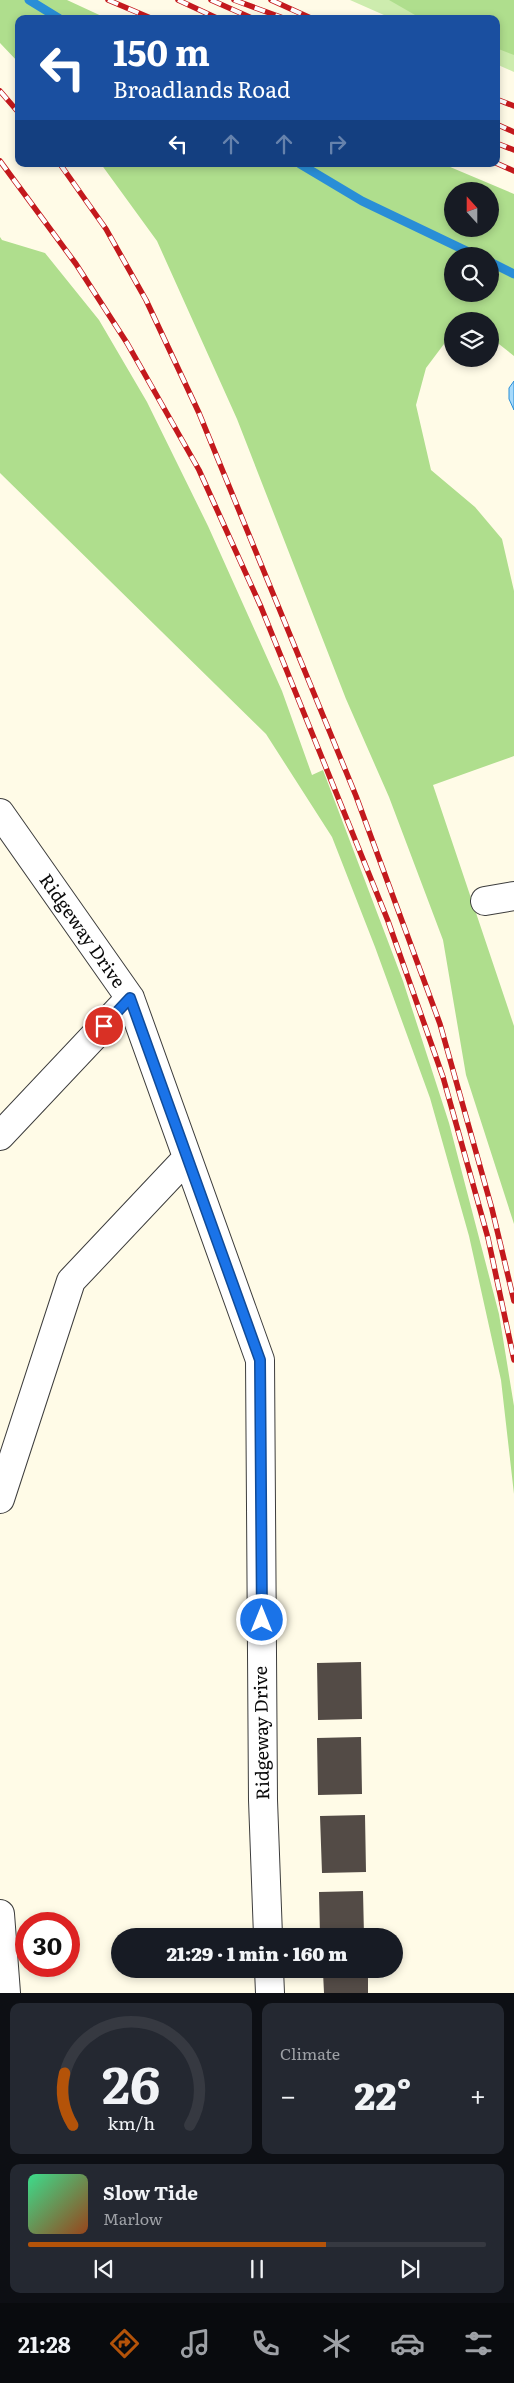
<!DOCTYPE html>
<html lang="en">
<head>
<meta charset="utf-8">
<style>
  :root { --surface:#171b24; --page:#242831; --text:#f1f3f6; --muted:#9ea1a6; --line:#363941; --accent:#b45309 }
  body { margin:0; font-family:Literata,serif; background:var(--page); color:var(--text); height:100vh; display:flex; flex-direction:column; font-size:19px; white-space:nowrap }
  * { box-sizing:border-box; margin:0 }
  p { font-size:16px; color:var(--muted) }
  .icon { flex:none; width:28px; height:28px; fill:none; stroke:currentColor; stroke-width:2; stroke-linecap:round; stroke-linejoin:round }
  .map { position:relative; height:1993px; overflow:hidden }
  .details { display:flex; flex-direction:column; gap:10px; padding:10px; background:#0d0f14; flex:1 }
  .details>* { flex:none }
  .guide { position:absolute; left:15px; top:15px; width:485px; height:152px; border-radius:10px; box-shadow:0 2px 8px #0003; background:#1a4fa0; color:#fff; overflow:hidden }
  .needle { width:32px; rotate:339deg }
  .controls { position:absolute; left:444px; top:182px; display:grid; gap:10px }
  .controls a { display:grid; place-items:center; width:55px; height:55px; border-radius:50%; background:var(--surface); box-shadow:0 2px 8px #0003; font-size:25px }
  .speed { position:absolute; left:15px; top:1912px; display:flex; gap:10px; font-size:25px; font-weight:700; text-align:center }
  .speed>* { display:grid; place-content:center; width:65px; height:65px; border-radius:50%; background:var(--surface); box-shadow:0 2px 8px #0003; line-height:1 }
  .speed .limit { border:8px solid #d22; background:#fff; color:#111 }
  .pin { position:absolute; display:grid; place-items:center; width:42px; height:42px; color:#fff; margin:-21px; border:2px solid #fff; border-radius:50%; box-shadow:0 1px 5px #0007 }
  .me { position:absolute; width:55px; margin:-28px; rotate:0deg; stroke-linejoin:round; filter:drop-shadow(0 0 4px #0008) }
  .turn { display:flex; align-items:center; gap:18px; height:105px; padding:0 15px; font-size:22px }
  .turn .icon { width:65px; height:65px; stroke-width:2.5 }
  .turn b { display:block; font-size:35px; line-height:42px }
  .lanes { display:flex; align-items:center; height:48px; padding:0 15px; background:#0003; justify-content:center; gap:25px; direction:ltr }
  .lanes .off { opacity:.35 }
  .big { font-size:38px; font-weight:800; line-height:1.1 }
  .details .tile { flex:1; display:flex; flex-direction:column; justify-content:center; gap:8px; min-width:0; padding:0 18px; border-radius:10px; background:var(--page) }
  .details .dial { align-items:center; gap:0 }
  .dial svg { height:130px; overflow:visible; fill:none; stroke:var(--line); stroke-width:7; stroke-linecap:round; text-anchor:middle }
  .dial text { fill:var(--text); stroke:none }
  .song { display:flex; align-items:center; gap:15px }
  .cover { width:60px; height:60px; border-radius:8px; background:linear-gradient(135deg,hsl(150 70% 55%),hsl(20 70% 35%)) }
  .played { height:5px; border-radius:2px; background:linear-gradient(90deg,var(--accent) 65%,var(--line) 65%) }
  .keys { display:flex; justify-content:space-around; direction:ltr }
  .heat { display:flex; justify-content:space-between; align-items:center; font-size:28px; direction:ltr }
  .details .tiles { flex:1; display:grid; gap:10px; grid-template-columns:1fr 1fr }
  .tile:last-child { grid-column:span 2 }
  .trip { position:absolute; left:111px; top:1928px; width:292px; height:50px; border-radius:25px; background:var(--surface); box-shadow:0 2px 8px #0003; font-weight:800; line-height:50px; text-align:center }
  .tab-bar { display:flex; height:80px; justify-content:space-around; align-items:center; background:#090b0e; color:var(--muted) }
  .tab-bar .icon { width:35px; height:35px }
  .tab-bar .on { color:var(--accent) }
  .tab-bar b { font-size:22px; color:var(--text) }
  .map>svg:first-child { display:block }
</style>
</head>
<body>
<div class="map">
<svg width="514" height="1993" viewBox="0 0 514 1993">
  <rect width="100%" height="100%" fill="#fffbe7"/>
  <path fill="#cdecae" d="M350,0h164v72l-18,-8v-45h-103z"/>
  <path fill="#afde8d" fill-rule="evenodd" d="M0,0h67l41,19h-89v44l-19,-20z
    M389,0h125v55l-18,-7v-29h-74z
    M101,164h342l71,30v162l-24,-19v-16h-38v14l-2,1 -24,32 -10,37 15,65 44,37 27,32 12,52v165l-81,29 81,241v198l-48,-149 -23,-135 -54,-143 -43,-98 -109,-280 -80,-178zM452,191h38v38h-38zM452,256h38v38h-38z
    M0,237l2,3 43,13 54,67 48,82 61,124 74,165 30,84 11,-5 80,211 46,142 50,191 15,92v88l-13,-114 -32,-144 -39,-138 -55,-151 -43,-110 -66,-103 -266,-261z"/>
  <path fill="#a7dafb" stroke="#298ed7" d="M514,381v29l-5,-11v-11z"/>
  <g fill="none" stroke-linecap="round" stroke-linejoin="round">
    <path stroke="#298ed7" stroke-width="9" d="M29,0l31,19
      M300,164l62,37 115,55
      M490,262l24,12"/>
  </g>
  <path fill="#534b46" d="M361,1662l1,57 -44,1 -1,-57z
    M361,1737l1,57 -44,1 -1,-57z
    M365,1815l1,57 -44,1 -2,-57z
    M363,1891l1,45h-44l-1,-44z
    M368,1971v22h-44l-1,-21z"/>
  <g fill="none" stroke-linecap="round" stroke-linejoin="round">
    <defs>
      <path id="minor" d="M0,813l130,185 130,362 3,440 5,136
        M485,901l29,-5
        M0,1136l130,-138
        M0,1499l71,-218 116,-123
        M0,1914l6,79
        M269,1969l1,24"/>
    </defs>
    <use href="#minor" stroke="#3d3d3d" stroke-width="30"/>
    <use href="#minor" stroke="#fff" stroke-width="28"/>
    <defs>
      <path id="rail" d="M108,0l45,19
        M178,0l41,19
        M211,0l43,19
        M234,0l52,19
        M271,0l42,19
        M0,91l19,22
        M496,99l18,7
        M496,124l18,8
        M496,143l18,7
        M0,161l76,103 51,79 72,127 62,137 127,314 55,156 45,161 26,122
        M496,163l18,8
        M60,164l46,65 40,71 53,113 157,383 84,228 52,185 22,92"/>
    </defs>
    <use href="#rail" stroke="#c3191d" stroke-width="5.5"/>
    <use href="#rail" stroke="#fff" stroke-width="4" stroke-dasharray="11" stroke-linecap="butt"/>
  </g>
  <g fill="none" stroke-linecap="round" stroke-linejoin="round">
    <defs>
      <path id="route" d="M104,1026l26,-28 130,362 2,260"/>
    </defs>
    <use href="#route" stroke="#114b97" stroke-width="12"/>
    <use href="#route" stroke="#1a73e8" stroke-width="9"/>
  </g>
  <g text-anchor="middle" stroke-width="5" stroke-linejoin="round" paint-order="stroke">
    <g font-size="18" fill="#0a0a0a" stroke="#fff">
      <text transform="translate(82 931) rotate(55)" y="6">Ridgeway Drive</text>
      <text transform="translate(262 1733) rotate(-91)" y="6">Ridgeway Drive</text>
    </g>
  </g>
</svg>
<div class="controls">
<a><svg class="needle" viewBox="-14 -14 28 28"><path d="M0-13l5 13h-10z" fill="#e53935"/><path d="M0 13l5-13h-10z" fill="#9ea1a6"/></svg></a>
<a><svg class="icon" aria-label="search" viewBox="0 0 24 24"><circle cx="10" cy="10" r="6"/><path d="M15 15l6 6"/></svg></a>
<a><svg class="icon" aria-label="layers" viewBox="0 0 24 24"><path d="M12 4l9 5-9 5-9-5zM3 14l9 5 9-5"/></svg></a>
</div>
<div class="speed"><div class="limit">30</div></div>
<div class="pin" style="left:104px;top:1026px;background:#d93025"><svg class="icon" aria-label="arrive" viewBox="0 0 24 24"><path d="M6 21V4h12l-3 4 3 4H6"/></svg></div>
<svg class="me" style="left:262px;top:1620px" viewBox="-20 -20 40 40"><circle r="17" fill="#1a73e8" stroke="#fff" stroke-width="3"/><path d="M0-11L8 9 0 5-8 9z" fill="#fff"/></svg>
<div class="trip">21:29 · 1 min · 160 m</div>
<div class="guide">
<div class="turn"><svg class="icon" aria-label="left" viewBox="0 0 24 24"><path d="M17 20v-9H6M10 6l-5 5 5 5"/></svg><div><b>150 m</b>Broadlands Road</div></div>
<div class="lanes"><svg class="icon" aria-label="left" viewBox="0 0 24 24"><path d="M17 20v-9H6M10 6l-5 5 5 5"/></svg><svg class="icon off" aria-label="ahead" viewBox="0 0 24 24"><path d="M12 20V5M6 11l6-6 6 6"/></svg><svg class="icon off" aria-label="ahead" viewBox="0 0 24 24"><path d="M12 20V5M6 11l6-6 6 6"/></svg><svg class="icon off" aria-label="right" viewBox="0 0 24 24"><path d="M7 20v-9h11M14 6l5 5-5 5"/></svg></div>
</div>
</div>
<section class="details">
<div class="tiles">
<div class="tile dial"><svg viewBox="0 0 100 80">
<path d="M14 69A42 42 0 1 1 86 69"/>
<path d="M14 69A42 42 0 0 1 9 37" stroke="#b45309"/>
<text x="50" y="56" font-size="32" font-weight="700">26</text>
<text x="50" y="72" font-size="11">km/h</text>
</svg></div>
<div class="tile"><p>Climate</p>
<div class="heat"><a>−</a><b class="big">22°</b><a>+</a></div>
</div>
<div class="tile">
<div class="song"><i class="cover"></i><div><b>Slow Tide</b><p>Marlow</p></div></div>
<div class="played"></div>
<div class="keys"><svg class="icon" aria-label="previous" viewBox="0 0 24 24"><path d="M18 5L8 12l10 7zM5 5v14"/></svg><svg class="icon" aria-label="pause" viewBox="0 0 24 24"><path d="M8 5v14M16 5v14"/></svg><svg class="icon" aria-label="next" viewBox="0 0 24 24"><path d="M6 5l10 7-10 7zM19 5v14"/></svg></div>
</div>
</div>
</section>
<nav class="tab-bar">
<b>21:28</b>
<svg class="icon on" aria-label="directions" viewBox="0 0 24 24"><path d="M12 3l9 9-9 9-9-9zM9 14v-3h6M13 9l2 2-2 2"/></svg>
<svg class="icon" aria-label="music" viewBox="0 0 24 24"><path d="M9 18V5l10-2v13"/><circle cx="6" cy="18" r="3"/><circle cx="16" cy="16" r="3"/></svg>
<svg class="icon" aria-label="phone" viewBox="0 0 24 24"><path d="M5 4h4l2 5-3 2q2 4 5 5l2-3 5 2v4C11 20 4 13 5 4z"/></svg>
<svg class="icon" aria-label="climate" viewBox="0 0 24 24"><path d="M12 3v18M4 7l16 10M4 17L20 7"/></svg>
<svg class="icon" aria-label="car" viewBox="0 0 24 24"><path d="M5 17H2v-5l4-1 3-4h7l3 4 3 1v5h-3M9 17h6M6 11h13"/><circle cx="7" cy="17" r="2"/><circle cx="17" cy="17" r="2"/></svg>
<svg class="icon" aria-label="filters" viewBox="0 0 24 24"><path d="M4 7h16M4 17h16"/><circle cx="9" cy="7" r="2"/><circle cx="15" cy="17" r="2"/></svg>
</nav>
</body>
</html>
